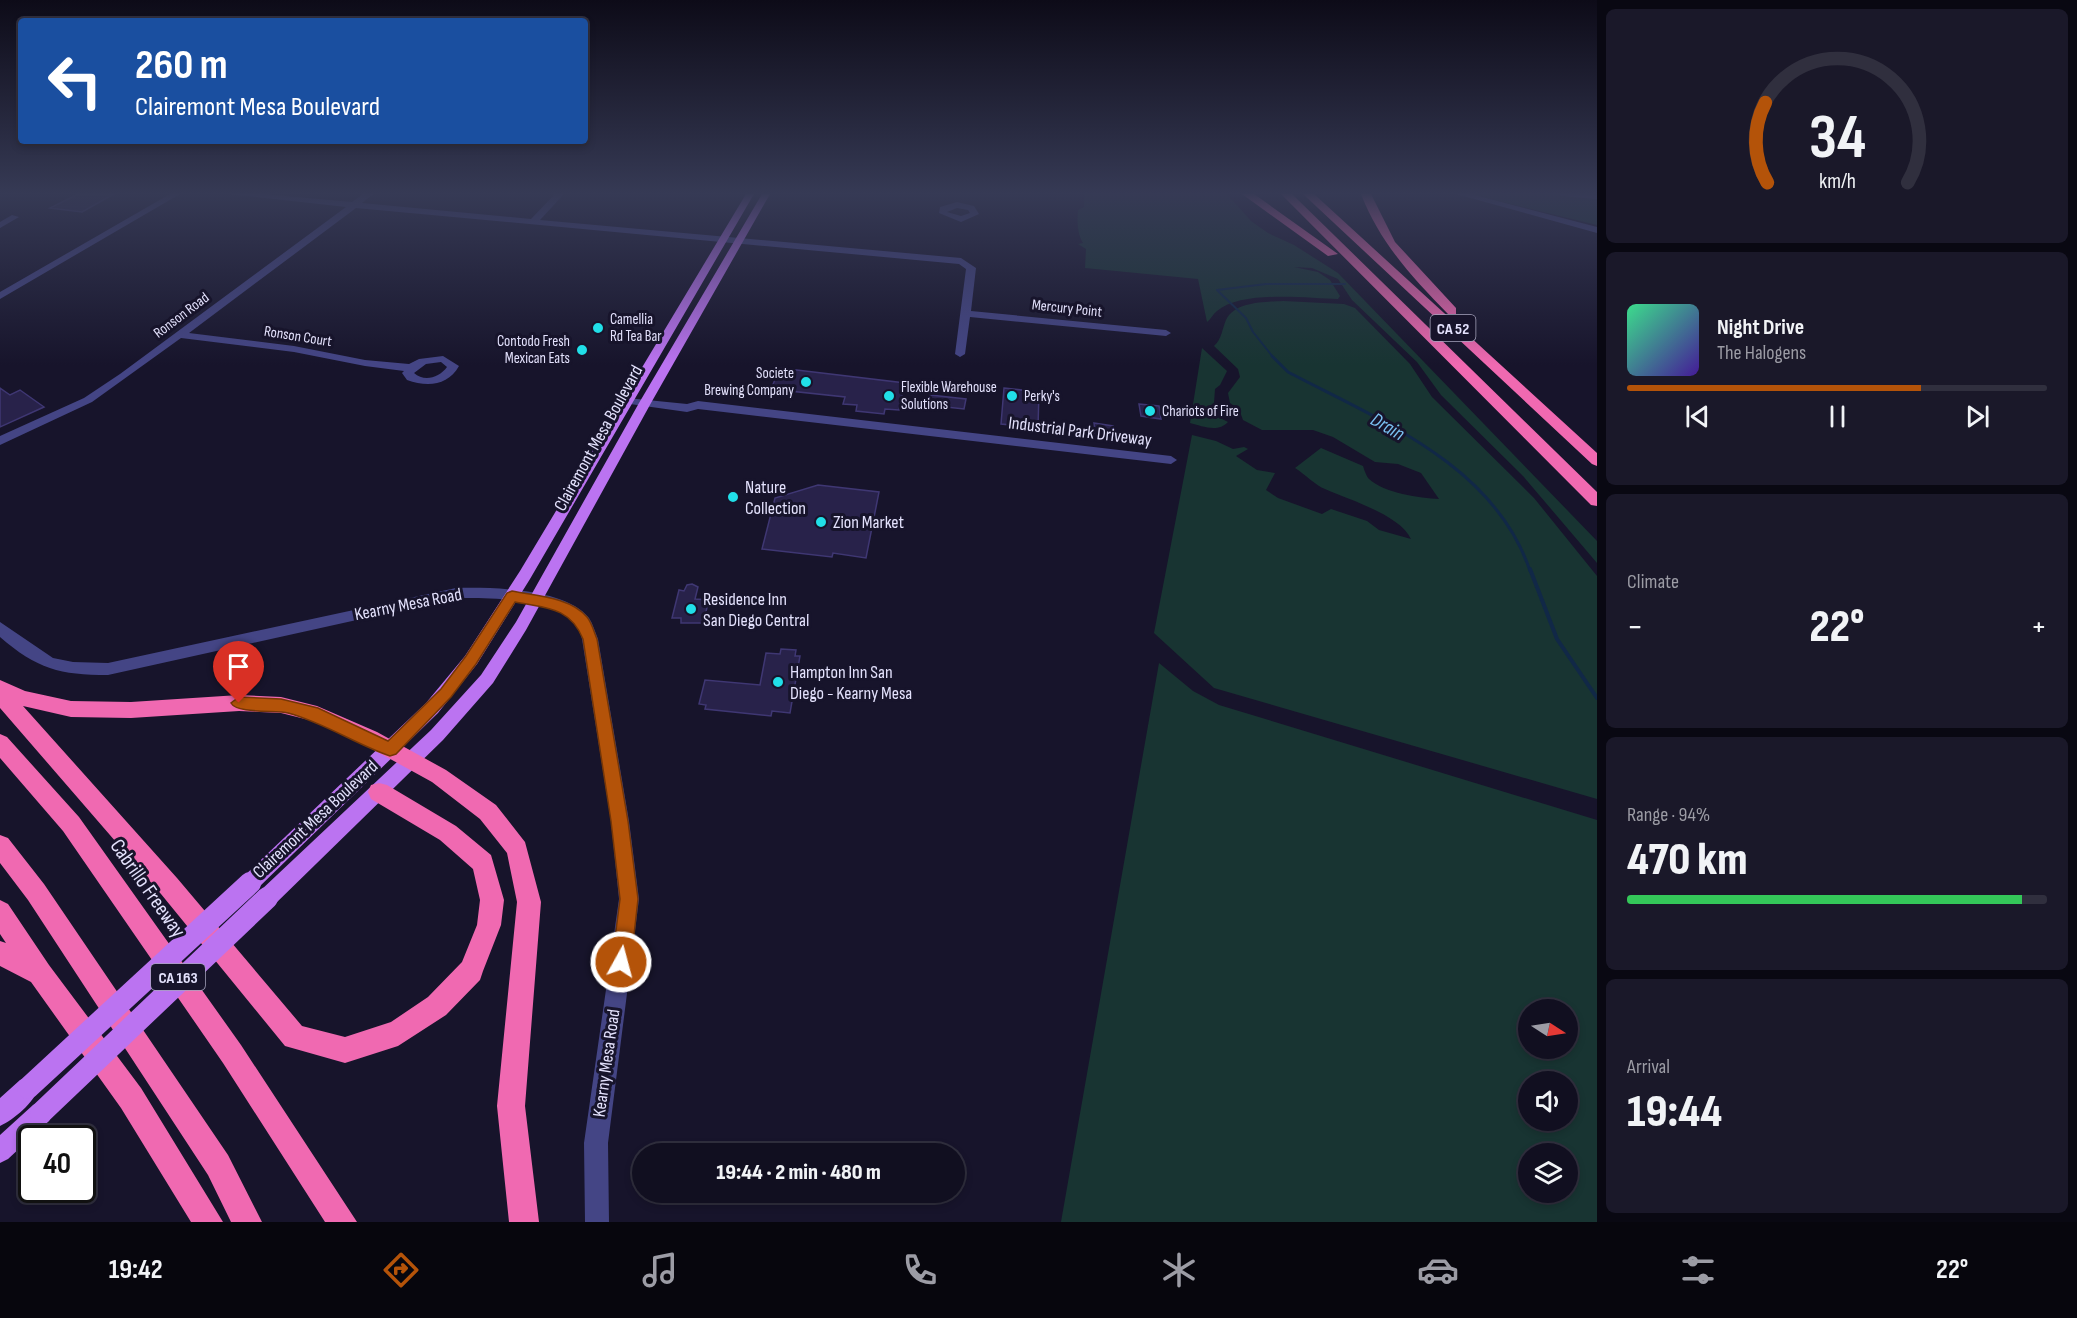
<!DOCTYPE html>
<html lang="en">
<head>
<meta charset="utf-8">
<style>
  :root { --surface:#110f20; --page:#1a1829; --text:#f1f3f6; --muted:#9c9ca5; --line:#302f3e; --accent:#b45309 }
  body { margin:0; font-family:"Sofia Sans Condensed",sans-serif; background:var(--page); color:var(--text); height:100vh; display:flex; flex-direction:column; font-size:22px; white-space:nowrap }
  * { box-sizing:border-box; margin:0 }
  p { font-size:20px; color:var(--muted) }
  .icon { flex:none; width:33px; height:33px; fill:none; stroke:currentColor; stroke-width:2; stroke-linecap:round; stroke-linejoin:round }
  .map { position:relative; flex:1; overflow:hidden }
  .side { display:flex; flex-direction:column; gap:9px; padding:9px; background:#090812; width:480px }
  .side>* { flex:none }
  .hud { position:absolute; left:18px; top:18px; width:570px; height:126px; border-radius:6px; box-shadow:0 3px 9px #0003,0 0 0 2px var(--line); background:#1a4fa0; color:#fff; overflow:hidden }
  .needle { width:39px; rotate:102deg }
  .fabs { position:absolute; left:1518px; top:999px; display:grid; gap:12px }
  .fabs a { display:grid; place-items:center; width:60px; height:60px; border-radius:50%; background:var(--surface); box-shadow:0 3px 9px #0003,0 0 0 2px var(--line); font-size:30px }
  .speed { position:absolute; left:18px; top:1125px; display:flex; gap:12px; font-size:30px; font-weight:700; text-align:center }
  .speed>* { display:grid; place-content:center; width:78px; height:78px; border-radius:50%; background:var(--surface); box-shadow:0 3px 9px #0003,0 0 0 2px var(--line); line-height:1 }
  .speed .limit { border:3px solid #111; border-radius:9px; background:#fff; color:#111 }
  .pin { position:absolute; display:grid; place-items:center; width:51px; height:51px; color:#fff; margin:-62px -26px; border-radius:50% 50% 50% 0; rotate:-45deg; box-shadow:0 0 6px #0007 }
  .pin .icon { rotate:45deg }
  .me { position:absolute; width:66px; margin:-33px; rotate:7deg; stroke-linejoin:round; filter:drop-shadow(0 0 4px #0008) }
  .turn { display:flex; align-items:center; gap:21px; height:126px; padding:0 18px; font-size:27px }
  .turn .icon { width:78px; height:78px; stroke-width:2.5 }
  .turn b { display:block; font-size:42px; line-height:51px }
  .big { font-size:45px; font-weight:800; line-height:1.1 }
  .side .tile { flex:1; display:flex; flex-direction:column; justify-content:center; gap:9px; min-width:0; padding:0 21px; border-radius:9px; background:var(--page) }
  .side .dial { align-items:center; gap:0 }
  .dial svg { height:156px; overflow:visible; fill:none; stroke:var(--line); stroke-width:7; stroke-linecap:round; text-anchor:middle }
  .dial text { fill:var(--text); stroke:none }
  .song { display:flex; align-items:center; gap:18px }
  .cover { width:72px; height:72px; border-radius:9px; background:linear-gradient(135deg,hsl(150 70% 55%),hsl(260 70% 35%)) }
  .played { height:6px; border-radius:3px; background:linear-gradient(90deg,var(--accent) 70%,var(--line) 70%) }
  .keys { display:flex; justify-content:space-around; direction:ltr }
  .heat { display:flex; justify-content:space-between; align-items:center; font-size:33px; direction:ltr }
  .charge { height:9px; border-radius:4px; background:linear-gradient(90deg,#34c759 94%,var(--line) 0) }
  .trip { position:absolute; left:632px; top:1143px; width:333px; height:60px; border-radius:30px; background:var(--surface); box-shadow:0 3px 9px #0003,0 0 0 2px var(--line); font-weight:800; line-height:60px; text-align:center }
  .tabs { display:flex; height:96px; justify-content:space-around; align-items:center; background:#07060d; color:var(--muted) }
  .tabs .icon { width:42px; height:42px }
  .tabs .current { color:var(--accent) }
  .tabs b { font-size:27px; color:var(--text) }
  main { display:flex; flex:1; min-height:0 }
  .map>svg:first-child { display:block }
</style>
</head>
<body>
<main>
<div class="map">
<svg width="1597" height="1222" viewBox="0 0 1597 1222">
  <rect width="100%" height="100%" fill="#17142b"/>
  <path fill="#183432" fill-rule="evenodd" d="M1084,194h143l24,27 17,12 26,12 44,28 259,268v22l-74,-87 -82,-81 -24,-33 -65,-62 -14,-21 -26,-11 -18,-1 24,5 12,8 10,16 -2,3c-31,-1 -96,-9 -121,12 -4,3 -6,8 -10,11l-9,-43 -113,-11 1,-19 -8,-5 5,-1c-6,-10 -6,-22 -5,-33l6,-3z
    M1470,194h127v31z
    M1283,301l61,3 11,4 55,56 22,33 102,101 63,78v223l-383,-111 -60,-55 38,-198 24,6 17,8 11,-2 4,2 -12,7 21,14 18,3 -9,17 12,8 44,16 9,-5 36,12 12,9 32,9c-11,-24 -61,-39 -86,-50 -9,-3 -20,-15 -30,-21l26,-20 42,18c1,3 3,10 6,13 15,14 51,19 70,20l-18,-26 -23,-9 -23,-2 -42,-25 -20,-7h-51l-19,-10 -4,-11 -9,-6 -2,-10 12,-16 -2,-8 -24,-23c8,-7 8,-17 12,-26 9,-19 40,-18 57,-19z
    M1202,348l25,23 -7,14 -5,4 -1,14 -10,7 24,12c-10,11 -26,4 -38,1z
    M1159,663l34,28 26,14 378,115v402h-536zM1528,1010h40v38h-40zM1528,1082h40v38h-40zM1528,1154h40v38h-40z"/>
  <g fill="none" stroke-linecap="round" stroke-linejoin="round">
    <path stroke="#112847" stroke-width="2" d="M1273,357l-20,-25 -7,-14 -29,-28 49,-6h79"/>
    <path stroke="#112847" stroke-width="3" d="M1272,356l16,16c91,48 207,93 242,199"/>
    <path stroke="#112847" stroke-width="4" d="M1530,569l27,70 40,59"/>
  </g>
  <path fill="#28224a" stroke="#3f3773" stroke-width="1.5" d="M78,194h36l-32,18 -32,-4z
    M780,368l125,15 -6,27 -14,-1 -1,5 -28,-3 1,-6 -14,-1 2,-7 -74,-8z
    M0,388l10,7 10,-5 24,17 -44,20z
    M1004,388l35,4 -1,36 -37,-4z
    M930,395l36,4 -2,10 -36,-4z
    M1139,404l20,2 2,13 -20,-3z
    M1094,423l19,3 2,11 -20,-2z
    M818,485l61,7 -13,66 -33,-5 -1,4 -70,-8 13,-51z
    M692,584l6,3 -3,12 14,1 -6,23h-22v-5h-9l7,-28 5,1 3,-6z
    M781,649l15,1 -1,6h5l-10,57 -18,-2 -1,5 -66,-7 1,-4 -7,-1 6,-24 55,5 6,-32 14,1z"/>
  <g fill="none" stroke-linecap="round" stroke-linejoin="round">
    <path fill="#444585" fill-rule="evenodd" d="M170,194h10l-180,105v-7z
      M229,194h34l89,8 11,-8h10l-11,9 169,16 24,-25h9l-24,26 421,38 15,10 -5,43 195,19 5,3 -5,3 -196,-19 -5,37 -5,3 -5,-3 11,-85 -7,-5 -603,-56 -167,125 105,13 71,14 44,4 10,-5 24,-3 16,10c-11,20 -32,21 -52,14l-5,-7 2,-2 -39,-5 -71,-14 -113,-14 -89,64 -92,43v-9l84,-38 36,-24 226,-167zM441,362l6,5c-8,11 -23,15 -33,6l12,-9z
      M1456,194h15l126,33v6z
      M1558,194l39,1v4l-35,-3z
      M957,202l17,4 5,8 -18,8 -22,-9 1,-6zM957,208l11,2 2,3 -9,3 -14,-4z
      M12,215l7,2 -19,11v-6z
      M627,398l60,6 11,-3 473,55 6,4 -6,4 -473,-55 -11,3 -64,-9 -2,-2z
      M456,588c34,-1 110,0 133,30 4,6 6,14 9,21l31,182 10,78 -31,244 1,79h-24l-1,-79 35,-244 -8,-78 -29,-182c-1,-4 -2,-10 -4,-13 -18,-29 -93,-28 -122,-28l-348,77c-48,0 -71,-6 -108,-38v-15l53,36 20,4 35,1z"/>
    <path fill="#bb73f1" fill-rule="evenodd" d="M746,194h8l-224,385 -53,85 -39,49 -181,176 -7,3 -7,-3 -3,-6 3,-6 183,-174 39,-47 55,-85z
      M762,194h8l-119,209 -125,227 -33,53 -50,57 -169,165 -7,2 -7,-2 -3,-7 3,-7 171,-161 50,-55 35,-53 123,-219z
      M28,1077l8,3 3,8c-6,15 -24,31 -39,38v-28l20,-18z
      M41,1101l8,4 4,8 -4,8 -41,38 -8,4v-28l33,-30z"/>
    <path fill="#f069b1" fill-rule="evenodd" d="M1242,194h12l84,60 -10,2z
      M1281,194h11l305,298v14l-6,-1z
      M1303,194h11l283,259v13l-5,-2z
      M1361,194h10l24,48 61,66v6h-8c-36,-37 -68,-71 -87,-120z
      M0,680l25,11 46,10 60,1 108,-7 42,2 36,9 60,26 69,38 50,35 29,37 16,60 -16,204 14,116h-30l-12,-116 20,-204 -10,-49 -27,-34 -48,-37 -69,-38 -50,-23 -32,-8 -42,-2 -108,7 -60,-1 -48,-11 154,172 125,148 43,11 46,-15 37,-25 34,-35 15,-37 3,-25 -7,-31 -33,-29 -69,-41 -3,-7 3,-7 8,-2 8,2 69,41 35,29 13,45 -3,25 -18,46 -3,9 -34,35 -48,31 -53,17 -60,-17 -124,-152 -161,-186z
      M0,734l7,3 72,80 162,228 116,177h-32l-102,-159 -160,-232 -63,-73z
      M0,835l8,3 36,46 184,271 34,67h-31l-23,-47 -180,-275 -28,-37z
      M0,900l8,4 41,61 92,123 82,134h-32l-70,-114 -90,-126 -31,-16v-25l6,2 -6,-9z"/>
    <path stroke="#bb73f1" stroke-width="22" d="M28,1088l222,-205
      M41,1113l226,-215"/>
  </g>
  <linearGradient id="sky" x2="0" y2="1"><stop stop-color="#0d0b18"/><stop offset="0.53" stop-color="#363a55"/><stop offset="1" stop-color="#363a55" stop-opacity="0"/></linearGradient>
  <rect width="1597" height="365" fill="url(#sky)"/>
  <path fill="#b45309" stroke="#753606" stroke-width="1.5" d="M512,591c24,5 58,6 75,26 5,6 7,15 10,22l31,182 10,78 -7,63 -3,7 -7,3 -6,-3 -3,-7 8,-63 -9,-78 -28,-182c-13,-32 -37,-31 -68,-37l-39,62 -25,33 -55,57 -6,2c-35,-12 -65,-33 -102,-43 -12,-3 -51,1 -57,-10l8,-6 42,2 37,9 70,33 53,-52 25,-33 41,-63z"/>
  <g fill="#21dfe8" stroke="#17142b" stroke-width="2">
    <circle cx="598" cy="328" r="6"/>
    <circle cx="582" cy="350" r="6"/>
    <circle cx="806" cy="382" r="6"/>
    <circle cx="889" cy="396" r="6"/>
    <circle cx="1012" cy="396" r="6"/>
    <circle cx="1150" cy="411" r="6"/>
    <circle cx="733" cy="497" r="6"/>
    <circle cx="821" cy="522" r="6"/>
    <circle cx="691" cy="609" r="6"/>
    <circle cx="778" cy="682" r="6"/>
  </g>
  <g text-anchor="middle" stroke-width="6" stroke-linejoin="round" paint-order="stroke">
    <g font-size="15" fill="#e3e1fc" stroke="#17142b">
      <text transform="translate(1067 308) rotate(6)" y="5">Mercury Point</text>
      <text transform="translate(181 315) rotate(-37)" y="5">Ronson Road</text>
      <text transform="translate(298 336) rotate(9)" y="5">Ronson Court</text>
    </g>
    <g font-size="15" fill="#e3e1fc" stroke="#17142b" text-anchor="start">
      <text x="610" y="324">Camellia<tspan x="610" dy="17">Rd Tea Bar</tspan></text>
      <text x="570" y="346" text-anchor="end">Contodo Fresh<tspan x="570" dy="17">Mexican Eats</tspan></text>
      <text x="794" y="378" text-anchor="end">Societe<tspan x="794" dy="17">Brewing Company</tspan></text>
      <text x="901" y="392">Flexible Warehouse<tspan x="901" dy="17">Solutions</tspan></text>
      <text x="1024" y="401">Perky's</text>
      <text x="1162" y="416">Chariots of Fire</text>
    </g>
    <g fill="#17142b" stroke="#a6a4bd" stroke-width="1.5">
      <rect x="1430.5" y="315" width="45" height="26" rx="4.5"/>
      <rect x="151" y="964" width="54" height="26" rx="4.5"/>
    </g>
    <g font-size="16" font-weight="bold" fill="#e3e1fc">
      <text x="1453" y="334">CA 52</text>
      <text x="178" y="983">CA 163</text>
    </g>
    <g font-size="18" fill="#e3e1fc" stroke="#17142b">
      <text transform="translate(1080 431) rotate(7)" y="6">Industrial Park Driveway</text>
      <text transform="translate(598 438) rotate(-61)" y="6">Clairemont Mesa Boulevard</text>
      <text transform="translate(408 604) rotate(-11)" y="6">Kearny Mesa Road</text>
      <text transform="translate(315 819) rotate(-43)" y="6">Clairemont Mesa Boulevard</text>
      <text transform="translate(606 1063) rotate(-82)" y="6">Kearny Mesa Road</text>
    </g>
    <g font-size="18" fill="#e3e1fc" stroke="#17142b" text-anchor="start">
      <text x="745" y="493">Nature<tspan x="745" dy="21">Collection</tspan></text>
      <text x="833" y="528">Zion Market</text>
      <text x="703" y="605">Residence Inn<tspan x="703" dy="21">San Diego Central</tspan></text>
      <text x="790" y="678">Hampton Inn San<tspan x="790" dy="21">Diego - Kearny Mesa</tspan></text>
    </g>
    <g font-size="20" font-style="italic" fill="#7ac0f1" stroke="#17142b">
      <text transform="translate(1388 426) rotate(30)" y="7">Drain</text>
    </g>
    <g font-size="21" fill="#e3e1fc" stroke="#17142b">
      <text transform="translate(148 888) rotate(55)" y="7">Cabrillo Freeway</text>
    </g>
  </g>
</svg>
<div class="fabs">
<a><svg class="needle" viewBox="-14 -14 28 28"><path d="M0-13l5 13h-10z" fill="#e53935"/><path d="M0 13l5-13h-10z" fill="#9c9ca5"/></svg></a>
<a><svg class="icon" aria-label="sound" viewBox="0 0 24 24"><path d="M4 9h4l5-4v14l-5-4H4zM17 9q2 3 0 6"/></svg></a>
<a><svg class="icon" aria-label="layers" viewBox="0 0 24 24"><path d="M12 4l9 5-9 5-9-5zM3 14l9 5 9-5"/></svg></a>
</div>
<div class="speed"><div class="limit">40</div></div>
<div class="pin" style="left:239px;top:703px;background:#d93025"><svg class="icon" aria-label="arrive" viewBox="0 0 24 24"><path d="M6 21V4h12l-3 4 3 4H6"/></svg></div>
<svg class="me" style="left:621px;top:962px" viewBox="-20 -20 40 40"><circle r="17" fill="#b45309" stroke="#fff" stroke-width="3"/><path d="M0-11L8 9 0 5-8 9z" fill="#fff"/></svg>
<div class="trip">19:44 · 2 min · 480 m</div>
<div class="hud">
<div class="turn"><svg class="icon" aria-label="left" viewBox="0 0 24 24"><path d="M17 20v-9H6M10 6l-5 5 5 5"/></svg><div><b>260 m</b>Clairemont Mesa Boulevard</div></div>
</div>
</div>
<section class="side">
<div class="tile dial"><svg viewBox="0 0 100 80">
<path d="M14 69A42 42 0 1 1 86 69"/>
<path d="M14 69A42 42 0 0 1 13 28" stroke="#b45309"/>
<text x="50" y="56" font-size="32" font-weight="700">34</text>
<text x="50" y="72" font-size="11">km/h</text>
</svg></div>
<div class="tile">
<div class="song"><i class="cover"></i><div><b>Night Drive</b><p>The Halogens</p></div></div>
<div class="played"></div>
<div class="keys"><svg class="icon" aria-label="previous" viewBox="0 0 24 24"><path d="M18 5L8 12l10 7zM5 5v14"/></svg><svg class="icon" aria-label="pause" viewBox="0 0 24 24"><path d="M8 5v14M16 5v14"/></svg><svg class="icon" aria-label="next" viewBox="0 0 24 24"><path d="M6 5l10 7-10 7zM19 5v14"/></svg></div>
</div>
<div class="tile"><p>Climate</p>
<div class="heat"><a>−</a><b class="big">22°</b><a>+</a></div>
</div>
<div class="tile"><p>Range · 94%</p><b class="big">470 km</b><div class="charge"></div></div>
<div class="tile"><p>Arrival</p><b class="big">19:44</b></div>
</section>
</main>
<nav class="tabs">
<b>19:42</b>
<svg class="icon current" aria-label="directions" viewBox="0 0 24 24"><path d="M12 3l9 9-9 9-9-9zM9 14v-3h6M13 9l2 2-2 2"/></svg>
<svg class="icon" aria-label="music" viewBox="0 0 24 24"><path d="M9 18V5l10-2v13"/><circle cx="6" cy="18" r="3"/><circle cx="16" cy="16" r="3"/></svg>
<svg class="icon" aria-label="phone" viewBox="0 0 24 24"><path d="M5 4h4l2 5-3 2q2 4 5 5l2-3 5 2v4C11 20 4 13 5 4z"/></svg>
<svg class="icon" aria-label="climate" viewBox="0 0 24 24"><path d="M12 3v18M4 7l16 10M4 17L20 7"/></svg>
<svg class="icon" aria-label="car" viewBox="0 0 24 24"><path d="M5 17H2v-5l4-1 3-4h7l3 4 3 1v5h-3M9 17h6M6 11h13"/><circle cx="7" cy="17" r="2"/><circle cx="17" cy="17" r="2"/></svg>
<svg class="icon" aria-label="filters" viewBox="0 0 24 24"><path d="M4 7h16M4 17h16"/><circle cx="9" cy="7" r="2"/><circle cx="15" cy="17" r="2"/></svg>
<b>22°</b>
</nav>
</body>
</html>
